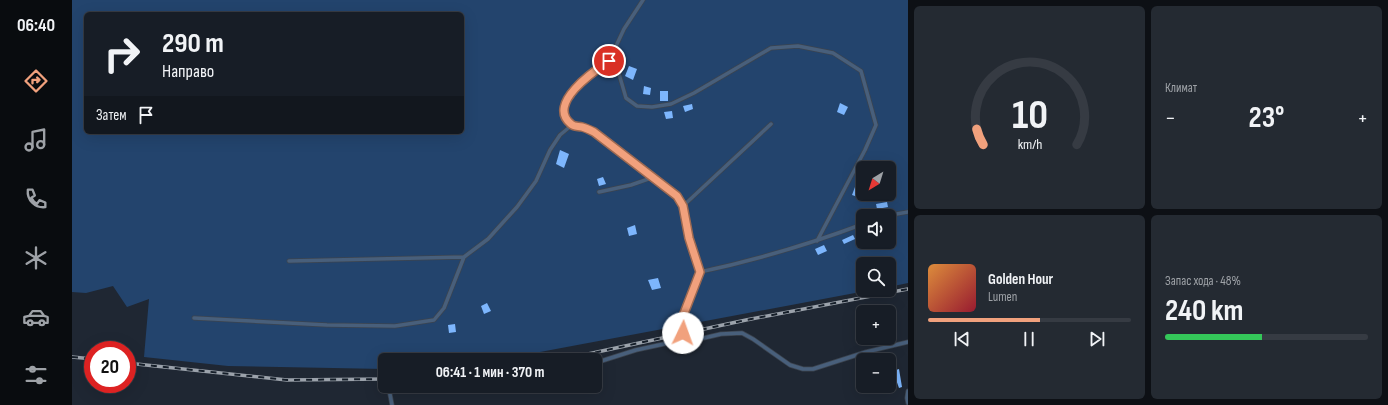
<!DOCTYPE html>
<html lang="ru">
<head>
<meta charset="utf-8">
<style>
  :root { --surface:#171d26; --page:#242a32; --text:#f1f3f6; --muted:#9ea2a7; --line:#363b43; --accent:#f1a17d }
  body { margin:0; font-family:"Sofia Sans Condensed",sans-serif; background:var(--page); color:var(--text); height:100vh; display:flex; flex-direction:column; font-size:15px; white-space:nowrap }
  * { box-sizing:border-box; margin:0 }
  p { font-size:13px; color:var(--muted) }
  .icon { flex:none; width:22px; height:22px; fill:none; stroke:currentColor; stroke-width:2; stroke-linecap:round; stroke-linejoin:round }
  .map { position:relative; flex:1; overflow:hidden }
  .drawer { display:flex; flex-direction:column; gap:6px; padding:6px; background:#0d1015; width:480px }
  .drawer>* { flex:none }
  .top-card { position:absolute; left:12px; top:12px; width:380px; height:122px; border-radius:6px; box-shadow:0 4px 16px #0002,0 0 0 1px var(--line); background:#171d26; color:var(--text); overflow:hidden }
  .needle { width:26px; rotate:218deg }
  .fabs { position:absolute; left:784px; top:161px; display:grid; gap:8px }
  .fabs a { display:grid; place-items:center; width:40px; height:40px; border-radius:6px; background:var(--surface); box-shadow:0 4px 16px #0002,0 0 0 1px var(--line); font-size:20px }
  .speed { position:absolute; left:12px; top:341px; display:flex; gap:8px; font-size:20px; font-weight:700; text-align:center }
  .speed>* { display:grid; place-content:center; width:52px; height:52px; border-radius:50%; background:var(--surface); box-shadow:0 4px 16px #0002,0 0 0 1px var(--line); line-height:1 }
  .speed .limit { border:6px solid #d22; background:#fff; color:#111 }
  .pin { position:absolute; display:grid; place-items:center; width:34px; height:34px; color:#fff; margin:-17px; border:2px solid #fff; border-radius:50%; box-shadow:0 1px 4px #0007 }
  .me { position:absolute; width:44px; margin:-22px; rotate:3deg; stroke-linejoin:round; filter:drop-shadow(0 0 3px #0008) }
  .turn { display:flex; align-items:center; gap:14px; height:84px; padding:0 12px; font-size:18px }
  .turn .icon { width:52px; height:52px; stroke-width:2.5 }
  .turn b { display:block; font-size:28px; line-height:34px }
  .then { display:flex; align-items:center; height:38px; padding:0 12px; background:#0003; gap:8px; font-size:15px }
  .big { font-size:30px; font-weight:700; line-height:1.1 }
  .drawer .tile { flex:1; display:flex; flex-direction:column; justify-content:center; gap:6px; min-width:0; padding:0 14px; border-radius:6px; background:var(--page) }
  .drawer .dial { align-items:center; gap:0 }
  .dial svg { height:104px; overflow:visible; fill:none; stroke:var(--line); stroke-width:7; stroke-linecap:round; text-anchor:middle }
  .dial text { fill:var(--text); stroke:none }
  .song { display:flex; align-items:center; gap:12px }
  .cover { width:48px; height:48px; border-radius:6px; background:linear-gradient(135deg,hsl(30 70% 55%),hsl(350 70% 35%)) }
  .played { height:4px; border-radius:2px; background:linear-gradient(90deg,var(--accent) 55%,var(--line) 55%) }
  .keys { display:flex; justify-content:space-around; direction:ltr }
  .heat { display:flex; justify-content:space-between; align-items:center; font-size:22px; direction:ltr }
  .charge { height:6px; border-radius:3px; background:linear-gradient(90deg,#34c759 48%,var(--line) 0) }
  .drawer .tiles { flex:1; display:grid; gap:6px; grid-template-columns:repeat(2,1fr) }
  .trip { position:absolute; left:306px; top:353px; width:224px; height:40px; border-radius:6px; background:var(--surface); box-shadow:0 4px 16px #0002,0 0 0 1px var(--line); font-weight:700; line-height:40px; text-align:center }
  main { display:flex; flex:1; min-height:0 }
  .dock { display:flex; flex-direction:column; width:72px; justify-content:space-around; align-items:center; background:#090c0f; color:var(--muted) }
  .dock .icon { width:28px; height:28px }
  .dock .on { color:var(--accent) }
  .dock b { font-size:18px; color:var(--text) }
  .map>svg:first-child { display:block }
</style>
</head>
<body>
<main>
<nav class="dock">
<b>06:40</b>
<svg class="icon on" aria-label="directions" viewBox="0 0 24 24"><path d="M12 3l9 9-9 9-9-9zM9 14v-3h6M13 9l2 2-2 2"/></svg>
<svg class="icon" aria-label="music" viewBox="0 0 24 24"><path d="M9 18V5l10-2v13"/><circle cx="6" cy="18" r="3"/><circle cx="16" cy="16" r="3"/></svg>
<svg class="icon" aria-label="phone" viewBox="0 0 24 24"><path d="M5 4h4l2 5-3 2q2 4 5 5l2-3 5 2v4C11 20 4 13 5 4z"/></svg>
<svg class="icon" aria-label="climate" viewBox="0 0 24 24"><path d="M12 3v18M4 7l16 10M4 17L20 7"/></svg>
<svg class="icon" aria-label="car" viewBox="0 0 24 24"><path d="M5 17H2v-5l4-1 3-4h7l3 4 3 1v5h-3M9 17h6M6 11h13"/><circle cx="7" cy="17" r="2"/><circle cx="17" cy="17" r="2"/></svg>
<svg class="icon" aria-label="filters" viewBox="0 0 24 24"><path d="M4 7h16M4 17h16"/><circle cx="9" cy="7" r="2"/><circle cx="15" cy="17" r="2"/></svg>
</nav>
<div class="map">
<svg width="836" height="405" viewBox="0 0 836 405">
  <rect width="100%" height="100%" fill="#1f2733"/>
  <path fill="#23446d" fill-rule="evenodd" d="M0,0h836v283l-19,4v-23h-26v26h8l-374,70h-112v9l-157,-3 -84,-9 5,-58 -22,8 -14,-21 -27,7 -14,-1zM14,14h376v118h-376zM791,168h26v26h-26zM791,216h26v26h-26z"/>
  <path fill="#7db6fd" d="M557,66l8,3 -4,11 -8,-4z
    M572,86l7,2 -1,7 -7,-1z
    M588,91h8v10h-8z
    M768,103l8,4 -4,8 -7,-3z
    M620,104l1,5 -8,3 -2,-6z
    M600,111l1,7 -7,1 -2,-7z
    M488,150l9,4 -5,14 -8,-4z
    M531,177l3,7 -7,2 -2,-7z
    M783,187l6,3 -3,7 -6,-2z
    M815,202l1,5 -11,2 -1,-5z
    M563,225l2,9 -8,2 -2,-8z
    M781,235l2,4 -11,5 -2,-4z
    M752,245l3,6 -9,4 -3,-6z
    M586,278l3,10 -9,2 -4,-10z
    M415,303l4,8 -7,3 -3,-8z
    M383,324l1,8 -7,1 -1,-8z
    M827,369l3,18 -3,1 -6,-17z"/>
  <g fill="none" stroke-linecap="round" stroke-linejoin="round">
    <defs>
      <path id="lane" d="M571,0l-19,29 -15,32 -26,18 -13,15 -6,14 2,11 6,6 11,2 11,5 83,64 6,10 6,32 11,34 -17,44c-3,11 -1,19 8,25l30,-7 21,-1 11,6 37,26 13,4h10l53,-17 42,-10
        M537,61l5,4 5,9 7,24 11,8 15,1 19,-3 23,-11 77,-45 27,-2 35,7 28,18 15,54 -11,25 -48,91
        M527,192l32,-7 23,-8
        M611,206l88,-82
        M813,216l23,-4
        M217,261l175,-4 24,-18 29,-32 19,-26 14,-31 10,-15 12,-10
        M628,272c56,-12 110,-28 163,-48
        M122,318l133,7 68,1 39,-6 10,-12 20,-51
        M523,363l41,-13 51,-11
        M836,391l-1,7 1,5
        M320,405l-3,-16 31,-3"/>
    </defs>
    <use href="#lane" stroke="#3c444f" stroke-width="5"/>
    <use href="#lane" stroke="#485f7b" stroke-width="3.5"/>
    <defs>
      <path id="rail" d="M0,357l21,2
        M488,360l186,-40 162,-31
        M55,363l160,17 98,-1"/>
    </defs>
    <use href="#rail" stroke="#9ba2ab" stroke-width="3.5"/>
    <use href="#rail" stroke="#151e29" stroke-width="2" stroke-dasharray="6" stroke-linecap="butt"/>
  </g>
  <g fill="none" stroke-linecap="round" stroke-linejoin="round">
    <defs>
      <path id="route" d="M537,61c-15,10 -63,43 -38,63 3,3 7,2 11,3 4,1 8,3 12,5l83,64 6,10 6,32 11,34 -17,44 -2,8 2,9"/>
    </defs>
    <use href="#route" stroke="#9d6951" stroke-width="10"/>
    <use href="#route" stroke="#f1a17d" stroke-width="7"/>
  </g>
</svg>
<div class="fabs">
<a><svg class="needle" viewBox="-14 -14 28 28"><path d="M0-13l5 13h-10z" fill="#e53935"/><path d="M0 13l5-13h-10z" fill="#9ea2a7"/></svg></a>
<a><svg class="icon" aria-label="sound" viewBox="0 0 24 24"><path d="M4 9h4l5-4v14l-5-4H4zM17 9q2 3 0 6"/></svg></a>
<a><svg class="icon" aria-label="search" viewBox="0 0 24 24"><circle cx="10" cy="10" r="6"/><path d="M15 15l6 6"/></svg></a>
<a>+</a>
<a>−</a>
</div>
<div class="speed"><div class="limit">20</div></div>
<div class="pin" style="left:537px;top:61px;background:#d93025"><svg class="icon" aria-label="arrive" viewBox="0 0 24 24"><path d="M6 21V4h12l-3 4 3 4H6"/></svg></div>
<svg class="me" style="left:611px;top:333px" viewBox="-20 -20 40 40"><circle r="19" fill="#fff"/><path d="M0-13L10 11 0 6-10 11z" fill="#f1a17d"/></svg>
<div class="trip">06:41 · 1 мин · 370 m</div>
<div class="top-card">
<div class="turn"><svg class="icon" aria-label="right" viewBox="0 0 24 24"><path d="M7 20v-9h11M14 6l5 5-5 5"/></svg><div><b>290 m</b>Направо</div></div>
<div class="then">Затем<svg class="icon" aria-label="arrive" viewBox="0 0 24 24"><path d="M6 21V4h12l-3 4 3 4H6"/></svg></div>
</div>
</div>
<section class="drawer">
<div class="tiles">
<div class="tile dial"><svg viewBox="0 0 100 80">
<path d="M14 69A42 42 0 1 1 86 69"/>
<path d="M14 69A42 42 0 0 1 9 57" stroke="#f1a17d"/>
<text x="50" y="56" font-size="32" font-weight="700">10</text>
<text x="50" y="72" font-size="11">km/h</text>
</svg></div>
<div class="tile"><p>Климат</p>
<div class="heat"><a>−</a><b class="big">23°</b><a>+</a></div>
</div>
<div class="tile">
<div class="song"><i class="cover"></i><div><b>Golden Hour</b><p>Lumen</p></div></div>
<div class="played"></div>
<div class="keys"><svg class="icon" aria-label="previous" viewBox="0 0 24 24"><path d="M18 5L8 12l10 7zM5 5v14"/></svg><svg class="icon" aria-label="pause" viewBox="0 0 24 24"><path d="M8 5v14M16 5v14"/></svg><svg class="icon" aria-label="next" viewBox="0 0 24 24"><path d="M6 5l10 7-10 7zM19 5v14"/></svg></div>
</div>
<div class="tile"><p>Запас хода · 48%</p><b class="big">240 km</b><div class="charge"></div></div>
</div>
</section>
</main>
</body>
</html>
